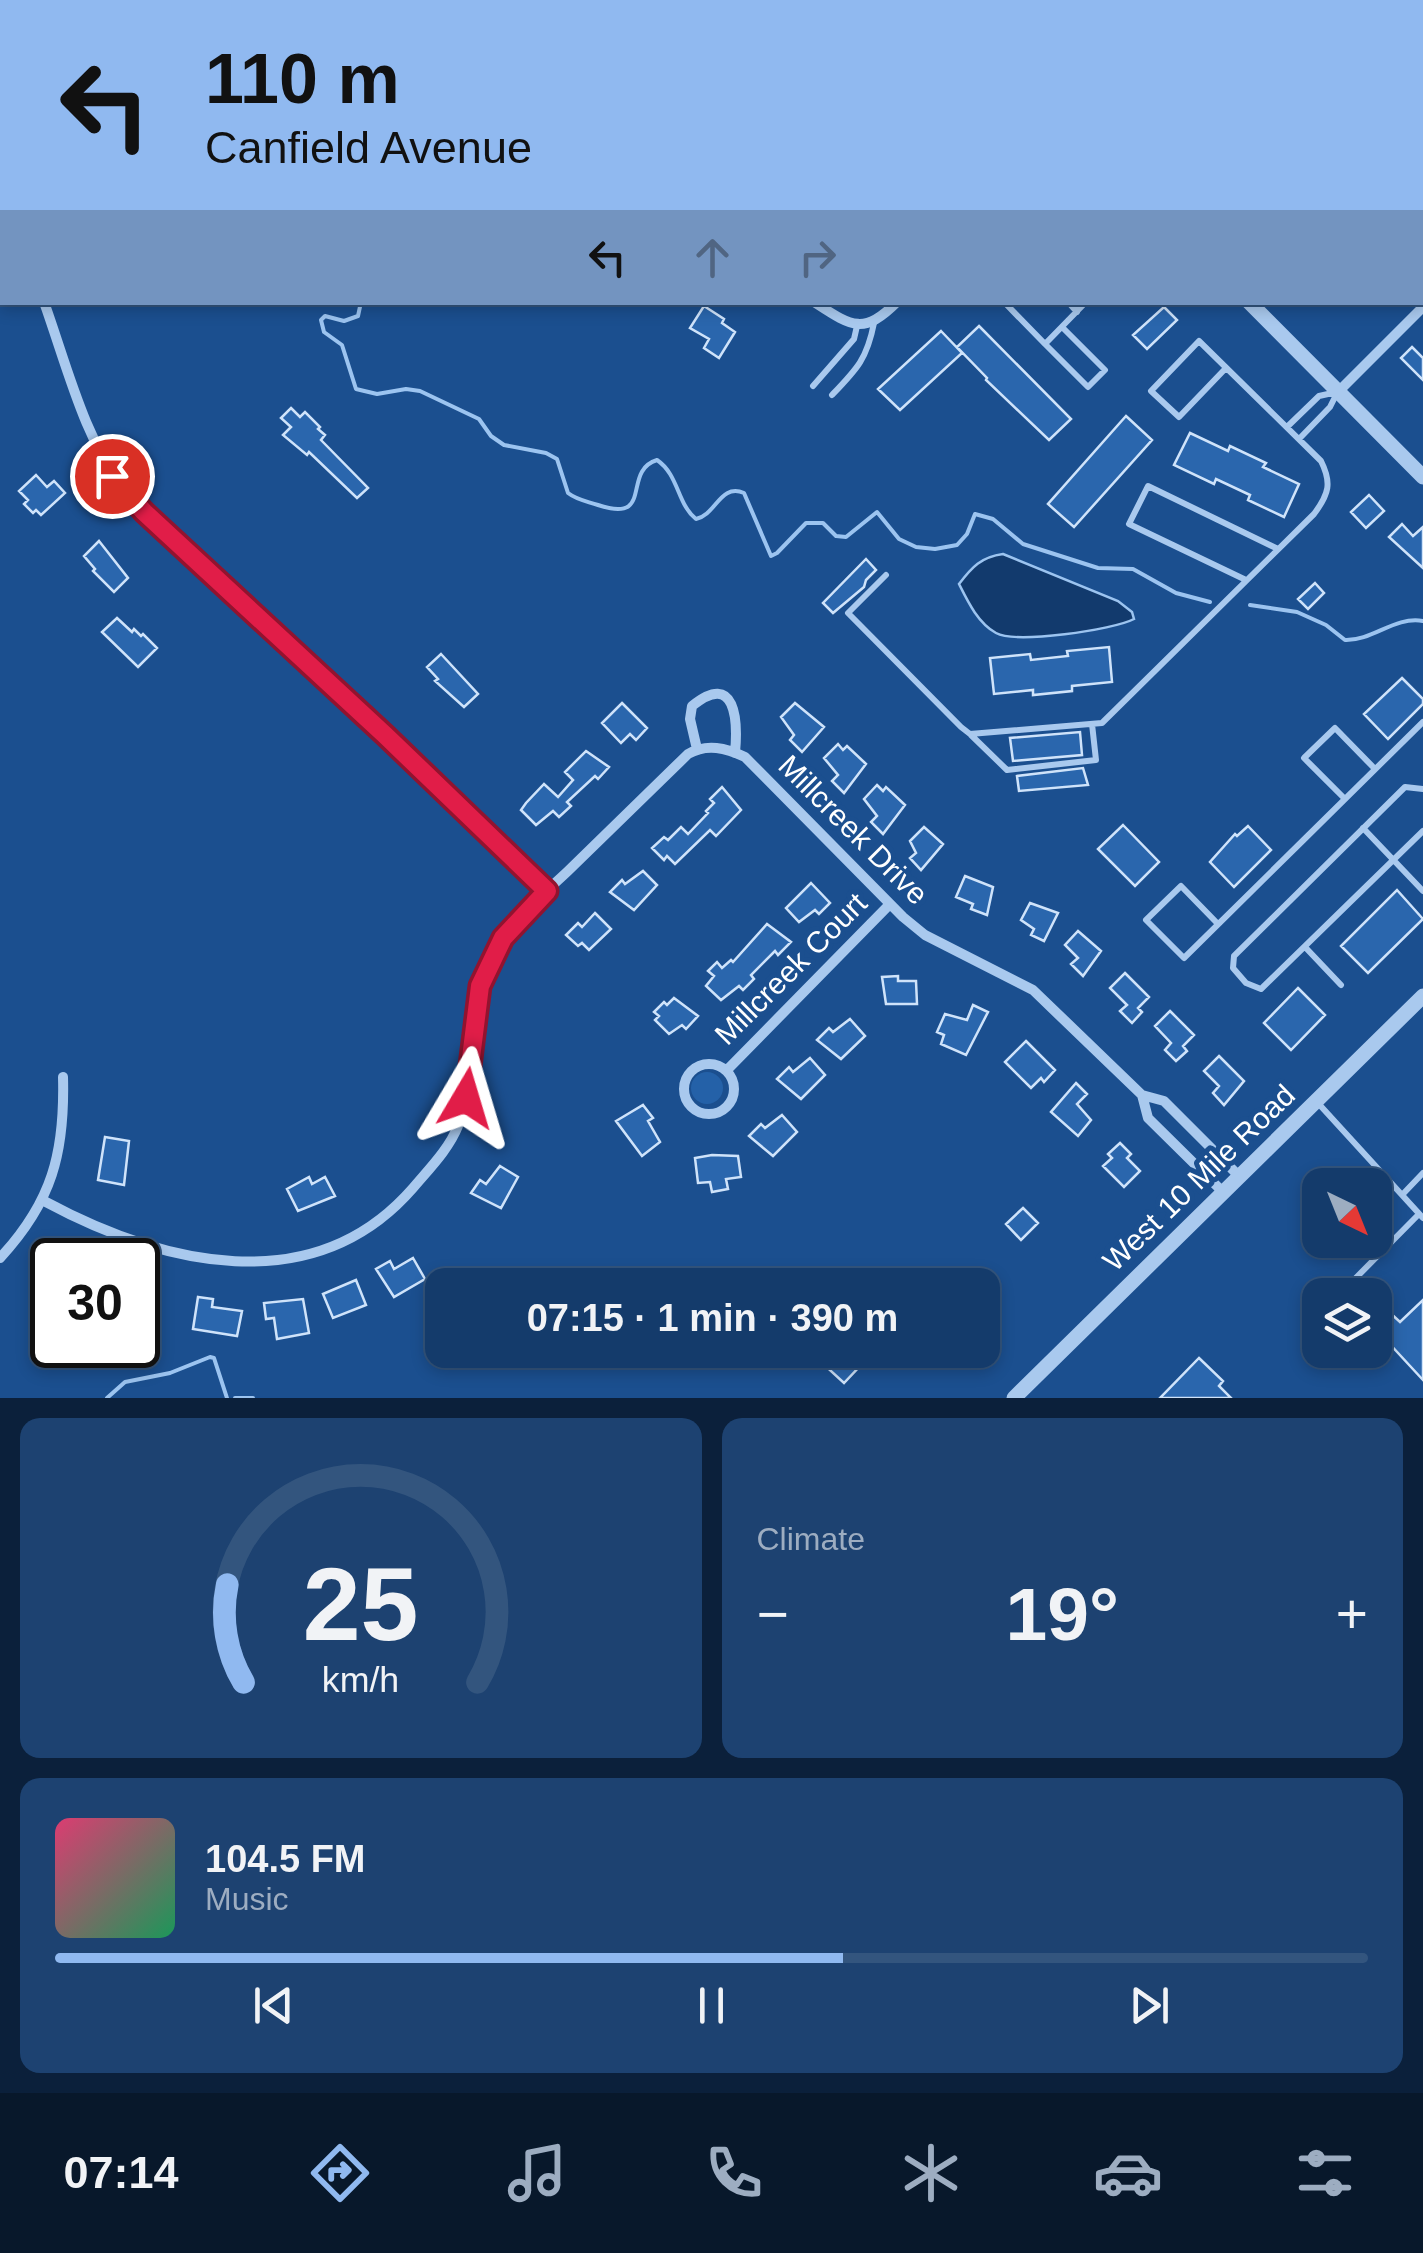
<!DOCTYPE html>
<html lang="en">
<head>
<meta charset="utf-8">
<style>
  :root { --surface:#143b6b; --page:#1d4271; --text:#f1f3f6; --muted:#9dadc1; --line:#33557e; --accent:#90b9f0 }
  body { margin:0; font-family:Arial,sans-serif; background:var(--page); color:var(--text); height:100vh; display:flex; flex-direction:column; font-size:38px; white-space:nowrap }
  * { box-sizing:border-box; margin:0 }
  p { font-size:32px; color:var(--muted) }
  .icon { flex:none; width:55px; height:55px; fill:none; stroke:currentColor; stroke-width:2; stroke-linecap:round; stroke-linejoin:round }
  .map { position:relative; height:1398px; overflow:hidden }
  .side { display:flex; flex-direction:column; gap:20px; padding:20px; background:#0b203b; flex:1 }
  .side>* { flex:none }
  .hud { position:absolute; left:0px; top:0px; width:1425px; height:305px; box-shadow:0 5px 15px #0003,0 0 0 2px var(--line); background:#90b9f0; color:#111; overflow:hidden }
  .needle { width:65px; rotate:137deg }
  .fabs { position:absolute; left:1302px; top:1168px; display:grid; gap:20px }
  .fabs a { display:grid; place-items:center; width:90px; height:90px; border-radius:20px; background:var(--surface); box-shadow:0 5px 15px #0003,0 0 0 2px var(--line); font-size:50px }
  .speed { position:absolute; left:30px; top:1238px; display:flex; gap:20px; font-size:50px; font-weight:700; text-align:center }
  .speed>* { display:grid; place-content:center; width:130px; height:130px; border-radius:50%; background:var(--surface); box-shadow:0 5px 15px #0003,0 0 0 2px var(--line); line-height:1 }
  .speed .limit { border:5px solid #111; border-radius:15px; background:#fff; color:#111 }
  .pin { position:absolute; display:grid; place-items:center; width:85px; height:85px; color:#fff; margin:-42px; border:5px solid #fff; border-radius:50%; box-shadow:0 2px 10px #0007 }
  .me { position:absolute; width:110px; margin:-55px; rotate:7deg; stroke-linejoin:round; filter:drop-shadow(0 0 8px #0008) }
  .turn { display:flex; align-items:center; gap:35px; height:210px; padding:0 40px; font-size:45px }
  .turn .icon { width:130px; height:130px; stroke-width:2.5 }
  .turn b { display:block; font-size:70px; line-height:85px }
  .lanes { display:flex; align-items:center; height:95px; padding:0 40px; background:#0003; justify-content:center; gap:50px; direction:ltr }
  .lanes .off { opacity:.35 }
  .big { font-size:75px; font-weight:800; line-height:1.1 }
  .side .tile { flex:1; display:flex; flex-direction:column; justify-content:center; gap:15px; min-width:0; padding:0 35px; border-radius:20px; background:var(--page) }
  .side .dial { align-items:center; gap:0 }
  .dial svg { height:260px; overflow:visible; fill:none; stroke:var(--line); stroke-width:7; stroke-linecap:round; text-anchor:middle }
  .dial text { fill:var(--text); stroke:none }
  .song { display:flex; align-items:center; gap:30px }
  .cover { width:120px; height:120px; border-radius:15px; background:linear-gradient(135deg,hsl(340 70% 55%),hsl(150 70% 35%)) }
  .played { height:10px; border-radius:5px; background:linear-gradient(90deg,var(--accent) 60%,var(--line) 60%) }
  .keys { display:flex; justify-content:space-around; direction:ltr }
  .heat { display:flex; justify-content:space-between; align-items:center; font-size:55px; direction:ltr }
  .side .tiles { flex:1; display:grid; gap:20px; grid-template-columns:1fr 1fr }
  .tile:last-child { grid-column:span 2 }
  .trip { position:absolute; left:425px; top:1268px; width:575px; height:100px; border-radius:20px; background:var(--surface); box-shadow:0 5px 15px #0003,0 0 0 2px var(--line); font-weight:800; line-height:100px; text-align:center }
  .tabs { display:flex; height:160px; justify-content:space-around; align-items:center; background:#08182b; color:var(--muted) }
  .tabs .icon { width:70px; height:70px }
  .tabs .on { color:var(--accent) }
  .tabs b { font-size:45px; color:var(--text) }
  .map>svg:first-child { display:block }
</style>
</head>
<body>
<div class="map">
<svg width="1423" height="1398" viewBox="0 0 1423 1398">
  <rect width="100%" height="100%" fill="#1b4f8f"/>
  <path fill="#2461a8" d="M691 1088a16 16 0 1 1 32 0a16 16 0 1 1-32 0Z"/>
  <path fill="#123a6d" stroke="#9cc4f0" stroke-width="2.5" d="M1003,554l115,47 14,11 2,7c-21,11 -118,25 -138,14 -18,-10 -28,-31 -37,-49 13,-17 22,-27 44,-30z"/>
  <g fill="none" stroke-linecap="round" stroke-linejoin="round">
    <path stroke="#9cc4f0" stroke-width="4" d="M251,0l1,2
      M1121,0l7,2
      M1422,17h1
      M361,302l-3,14 -14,5 -19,-5 -4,4 3,12 18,13 14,44 21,5 29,-5 14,2 59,28 12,17 13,9 42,8 11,6 11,34c9,7 18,8 30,12 57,19 23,-34 59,-45 22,15 20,44 39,59 20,-4 24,-36 48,-26l27,63 6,-3 29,-30h17l13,13 10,1 31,-25 22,27 17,8 19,2 22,-4 10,-11 8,-20 18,5 30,25 75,24 35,1 43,24 34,9
      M1250,605l47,7 29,13 19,15c28,1 49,-24 78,-19
      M107,1398l18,-16 45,-9 40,-16 4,1 13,40
      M235,1398h18"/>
  </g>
  <path fill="#2a66ad" stroke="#cfe3fa" stroke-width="2.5" d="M704,306l20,13 -2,4 13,9 -16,26 -15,-10 5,-9 -19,-11z
    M1164,307l13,13 -30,29 -14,-14z
    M979,326l92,93 -22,21 -63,-60 1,-2 -30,-31z
    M941,331l21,22 -62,57 -22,-21z
    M1412,347l11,11v22l-22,-22z
    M291,408l9,9 5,-5 15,15 -2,2 7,6 -4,5 47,48 -11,10 -48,-46 -2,3 -24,-20 8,-8 -10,-9z
    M1126,416l26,24 -78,87 -26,-23z
    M1190,433l38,18 2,-5 36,17 -3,4 36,17 -15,33 -36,-17 2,-5 -34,-16 -2,5 -40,-19z
    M36,475l11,12 7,-6 11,12 -24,22 -5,-5 -3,3 -9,-9 4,-4 -9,-9z
    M1369,495l15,16 -18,17 -15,-16z
    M1402,524l11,12 10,-9v41l-34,-31z
    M99,541l29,37 -14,14 -21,-21 2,-2 -11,-13z
    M866,559l10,11 -10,10 -2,7 -31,26 -10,-10z
    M1315,583l9,10 -16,16 -10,-10z
    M117,618l15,14 2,-3 7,7 2,-2 14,14 -19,19 -36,-35z
    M1109,647l3,35 -40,4v5l-39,4v-5l-39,4 -4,-36 40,-4 1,6 37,-4 -1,-5z
    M441,654l37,40 -14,13 -29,-26 3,-2 -11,-12z
    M1402,678l21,21v5l-35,35 -24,-25z
    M622,703l25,25 -11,12 -6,-6 -9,9 -19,-20z
    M795,703l29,24 -22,25 -12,-12 4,-5 -13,-18z
    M1080,732l2,23 -69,6 -3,-23z
    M838,744l5,6 4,-4 19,18 -22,29 -12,-12 6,-6 -14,-17z
    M586,751l23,16 -11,12 -3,-3 -28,26 4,4 -12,11 -6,-6 -17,14 -15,-15 5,-7 18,-19 14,13 15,-17 -8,-8z
    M1083,768l5,17 -69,6 -2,-15z
    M877,785l6,6 3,-4 19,18 -22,29 -12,-12 6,-6 -13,-17z
    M722,787l19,23 -25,26 -6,-6 -35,34 -8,-8 -3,4 -12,-12 12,-11 4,3 13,-13 7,7 20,-21 -2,-2 8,-8 -4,-4z
    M1123,825l36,37 -24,24 -37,-37z
    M1248,826l23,24 -37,37 -24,-25 25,-28 2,2z
    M924,827l19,17 -22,26 -11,-12 6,-5 -6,-12z
    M643,871l14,14 -23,25 -24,-18 12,-12 3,4z
    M965,876l28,11 -6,28 -16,-6 2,-5 -17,-7z
    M811,883l19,20 -11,11 -4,-4 -16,12 -13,-14z
    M1397,890l26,29 -55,54 -27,-27z
    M1030,903l28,10 -14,28 -13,-6 3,-6 -13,-9z
    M595,913l16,16 -22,21 -7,-7 -4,3 -12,-11 12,-12 4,4z
    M767,924l24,18 -13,13 -3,-4 -24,24 3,4 -11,11 -4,-4 -18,14 -15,-14 8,-10 -6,-5 9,-9 5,6 9,-8 2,2z
    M1078,931l23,20 -18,25 -12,-12 7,-6 -13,-13z
    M1125,973l24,24 -11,11 4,4 -10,11 -12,-12 7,-6 -17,-17z
    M898,976v5h18l1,23h-31l-4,-27z
    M1298,988l27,27 -34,35 -27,-27z
    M674,998l24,18 -12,13 -4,-4 -13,9 -14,-14 4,-4 -5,-4 10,-10 3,3z
    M973,1005l15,7 -22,43 -25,-11 3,-9 -7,-3 8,-18 22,6z
    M1170,1011l24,24 -11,11 4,5 -11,10 -11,-11 6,-7 -16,-17z
    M850,1019l15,17 -24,23 -24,-19 12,-12 4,4z
    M1026,1041l29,29 -11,12 -3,-4 -10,10 -26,-26z
    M1219,1056l25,25 -20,24 -11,-12 6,-7 -15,-15z
    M810,1058l15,17 -24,24 -24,-20 12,-12 4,5z
    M1076,1083l11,11 -10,10 14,16 -13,16 -27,-24z
    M643,1105l10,13 -5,3 12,21 -18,14 -26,-35z
    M782,1115l15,17 -24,24 -24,-20 12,-12 4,4z
    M105,1137l24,4 -5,44 -26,-5z
    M1120,1143l11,11 -4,4 13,13 -16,16 -21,-21 9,-8 -4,-4z
    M712,1155l26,1 3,21 -15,2 2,10 -16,3 -2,-10 -12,1 -3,-25z
    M500,1166l18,11 -17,31 -30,-15 9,-13 6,4z
    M309,1177l3,7 13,-7 10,19 -37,15 -11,-22z
    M1023,1208l15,15 -17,17 -15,-16z
    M413,1258l12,21 -31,18 -18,-28 14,-8 4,8z
    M356,1280l10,25 -33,13 -10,-24z
    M198,1297l15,2 -1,8 30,4 -5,25 -44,-7z
    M303,1299l6,34 -32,6 -3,-21 -8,1 -2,-16z
    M1375,1299l25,23 23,-22v80l-48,-52z
    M830,1350h13l17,16 -16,17 -24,-22z
    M1199,1358l24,23 -4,5 12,12h-71z"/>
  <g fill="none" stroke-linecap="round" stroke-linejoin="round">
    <path stroke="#a9c9ee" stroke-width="6" d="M1004,302l41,42 41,-42
      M1068,302l9,10
      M1045,344l43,43 17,-17 -43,-43
      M813,386l41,-47 3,-13
      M832,395c25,-26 35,-36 42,-72
      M1288,426l31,-30 18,-4
      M1300,438l30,-31 7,-14
      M886,575l-38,38 113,114 9,7 132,-11 212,-209c15,-20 18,-31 7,-53l-122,-120 -48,50 28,26 47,-49
      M1246,580l-117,-56 19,-38 130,63
      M971,735l36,35 89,-10 -4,-36
      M1423,789l-18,-2 -171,169 -1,12 13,15 15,6 162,-158
      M1345,799l-41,-41 31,-30 40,41
      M1363,828l60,63
      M1218,924l-37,-38 -35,34 38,38c80,-79 159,-157 239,-236
      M1305,947l36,38
      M1317,1102l106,116
      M1402,1195l21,-22
      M1339,1295l80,-81
      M1320,1317l-3,7 3,14
      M1336,1350l23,15"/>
    <path stroke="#a9c9ee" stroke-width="10" d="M528,0l1,2
      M17,2l3,-2
      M1083,2l2,-2
      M0,19l2,-2
      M0,176l2,8
      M44,302c23,64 40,136 81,190l260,243 162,156
      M814,302c37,24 49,34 83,0
      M1338,392l85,-85
      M697,749l-7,-30 2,-13c44,-36 46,15 43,47
      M684 1089a25 25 0 1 1 50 0a25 25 0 1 1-50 0Z
      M727,1070l163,-166
      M1142,1095l6,23 76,75
      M44,1201c117,63 269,102 369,-13 16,-19 36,-39 45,-62 25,-61 6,-121 42,-183 16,-28 45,-50 68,-72 40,-39 80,-78 120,-117 19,-11 38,-6 57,3l158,160 22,18 108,55 109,105 22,6 76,76
      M0,1258c52,-56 65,-105 63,-181"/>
    <path stroke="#a9c9ee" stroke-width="15" d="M947,0l2,2
      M1249,302l174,175
      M1014,1398l409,-402"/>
  </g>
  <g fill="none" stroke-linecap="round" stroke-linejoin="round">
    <defs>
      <path id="route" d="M112,476l32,36 241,223 162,156 -44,47 -23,48 -14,112"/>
    </defs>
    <use href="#route" stroke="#92132f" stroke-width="25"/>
    <use href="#route" stroke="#e11d48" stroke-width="18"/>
  </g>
  <g text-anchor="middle" stroke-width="10" stroke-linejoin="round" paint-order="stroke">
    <g font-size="30" fill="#fff" stroke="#1b4f8f">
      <text transform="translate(853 830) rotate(45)" y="10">Millcreek Drive</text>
      <text transform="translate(791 969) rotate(-45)" y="10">Millcreek Court</text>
      <text transform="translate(1199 1178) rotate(-44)" y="10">West 10 Mile Road</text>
    </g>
  </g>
</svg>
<div class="fabs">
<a><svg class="needle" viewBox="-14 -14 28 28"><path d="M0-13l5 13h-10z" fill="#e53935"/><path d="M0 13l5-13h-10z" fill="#9dadc1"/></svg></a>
<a><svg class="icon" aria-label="layers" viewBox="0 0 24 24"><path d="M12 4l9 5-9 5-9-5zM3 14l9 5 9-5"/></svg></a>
</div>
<div class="speed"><div class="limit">30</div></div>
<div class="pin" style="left:112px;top:476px;background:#d93025"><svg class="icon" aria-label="arrive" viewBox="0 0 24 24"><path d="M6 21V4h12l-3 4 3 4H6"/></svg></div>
<svg class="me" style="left:466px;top:1098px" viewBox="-20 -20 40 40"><path d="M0-17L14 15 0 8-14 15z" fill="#e11d48" stroke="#fff" stroke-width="4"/></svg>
<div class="trip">07:15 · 1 min · 390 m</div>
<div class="hud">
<div class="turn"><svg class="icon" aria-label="left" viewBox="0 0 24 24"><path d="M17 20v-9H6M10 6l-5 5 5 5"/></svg><div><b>110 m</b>Canfield Avenue</div></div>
<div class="lanes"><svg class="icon" aria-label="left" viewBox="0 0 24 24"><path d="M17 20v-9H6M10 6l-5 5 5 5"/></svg><svg class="icon off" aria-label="ahead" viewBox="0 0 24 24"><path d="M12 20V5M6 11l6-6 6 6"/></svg><svg class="icon off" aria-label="right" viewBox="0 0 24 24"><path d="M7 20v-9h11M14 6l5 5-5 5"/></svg></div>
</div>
</div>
<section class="side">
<div class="tiles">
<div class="tile dial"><svg viewBox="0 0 100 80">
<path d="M14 69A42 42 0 1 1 86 69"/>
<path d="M14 69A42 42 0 0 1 9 39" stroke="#90b9f0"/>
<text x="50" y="56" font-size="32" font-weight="700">25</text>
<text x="50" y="72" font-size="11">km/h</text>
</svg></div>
<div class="tile"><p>Climate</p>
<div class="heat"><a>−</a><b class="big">19°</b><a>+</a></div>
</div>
<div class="tile">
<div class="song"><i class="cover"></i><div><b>104.5 FM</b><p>Music</p></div></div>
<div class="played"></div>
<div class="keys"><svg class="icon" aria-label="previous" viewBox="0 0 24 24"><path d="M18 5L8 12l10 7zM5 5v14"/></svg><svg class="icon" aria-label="pause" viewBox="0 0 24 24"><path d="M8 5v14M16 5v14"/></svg><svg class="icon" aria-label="next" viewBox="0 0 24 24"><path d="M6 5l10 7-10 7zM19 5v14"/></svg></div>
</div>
</div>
</section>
<nav class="tabs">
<b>07:14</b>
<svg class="icon on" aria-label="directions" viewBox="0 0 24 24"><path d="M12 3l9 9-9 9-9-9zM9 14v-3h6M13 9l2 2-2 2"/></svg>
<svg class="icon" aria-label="music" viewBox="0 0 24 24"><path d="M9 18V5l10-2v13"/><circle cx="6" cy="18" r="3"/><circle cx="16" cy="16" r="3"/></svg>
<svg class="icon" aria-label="phone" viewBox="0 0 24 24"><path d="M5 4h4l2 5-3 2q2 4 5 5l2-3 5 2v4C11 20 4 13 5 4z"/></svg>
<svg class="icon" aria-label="climate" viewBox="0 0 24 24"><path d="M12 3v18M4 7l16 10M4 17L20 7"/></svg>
<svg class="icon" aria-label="car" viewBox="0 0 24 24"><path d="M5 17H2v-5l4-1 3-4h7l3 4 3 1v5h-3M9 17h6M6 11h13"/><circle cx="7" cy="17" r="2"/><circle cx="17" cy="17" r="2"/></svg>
<svg class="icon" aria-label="filters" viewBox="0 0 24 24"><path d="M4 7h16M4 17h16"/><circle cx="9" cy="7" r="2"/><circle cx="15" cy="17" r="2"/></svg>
</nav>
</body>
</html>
